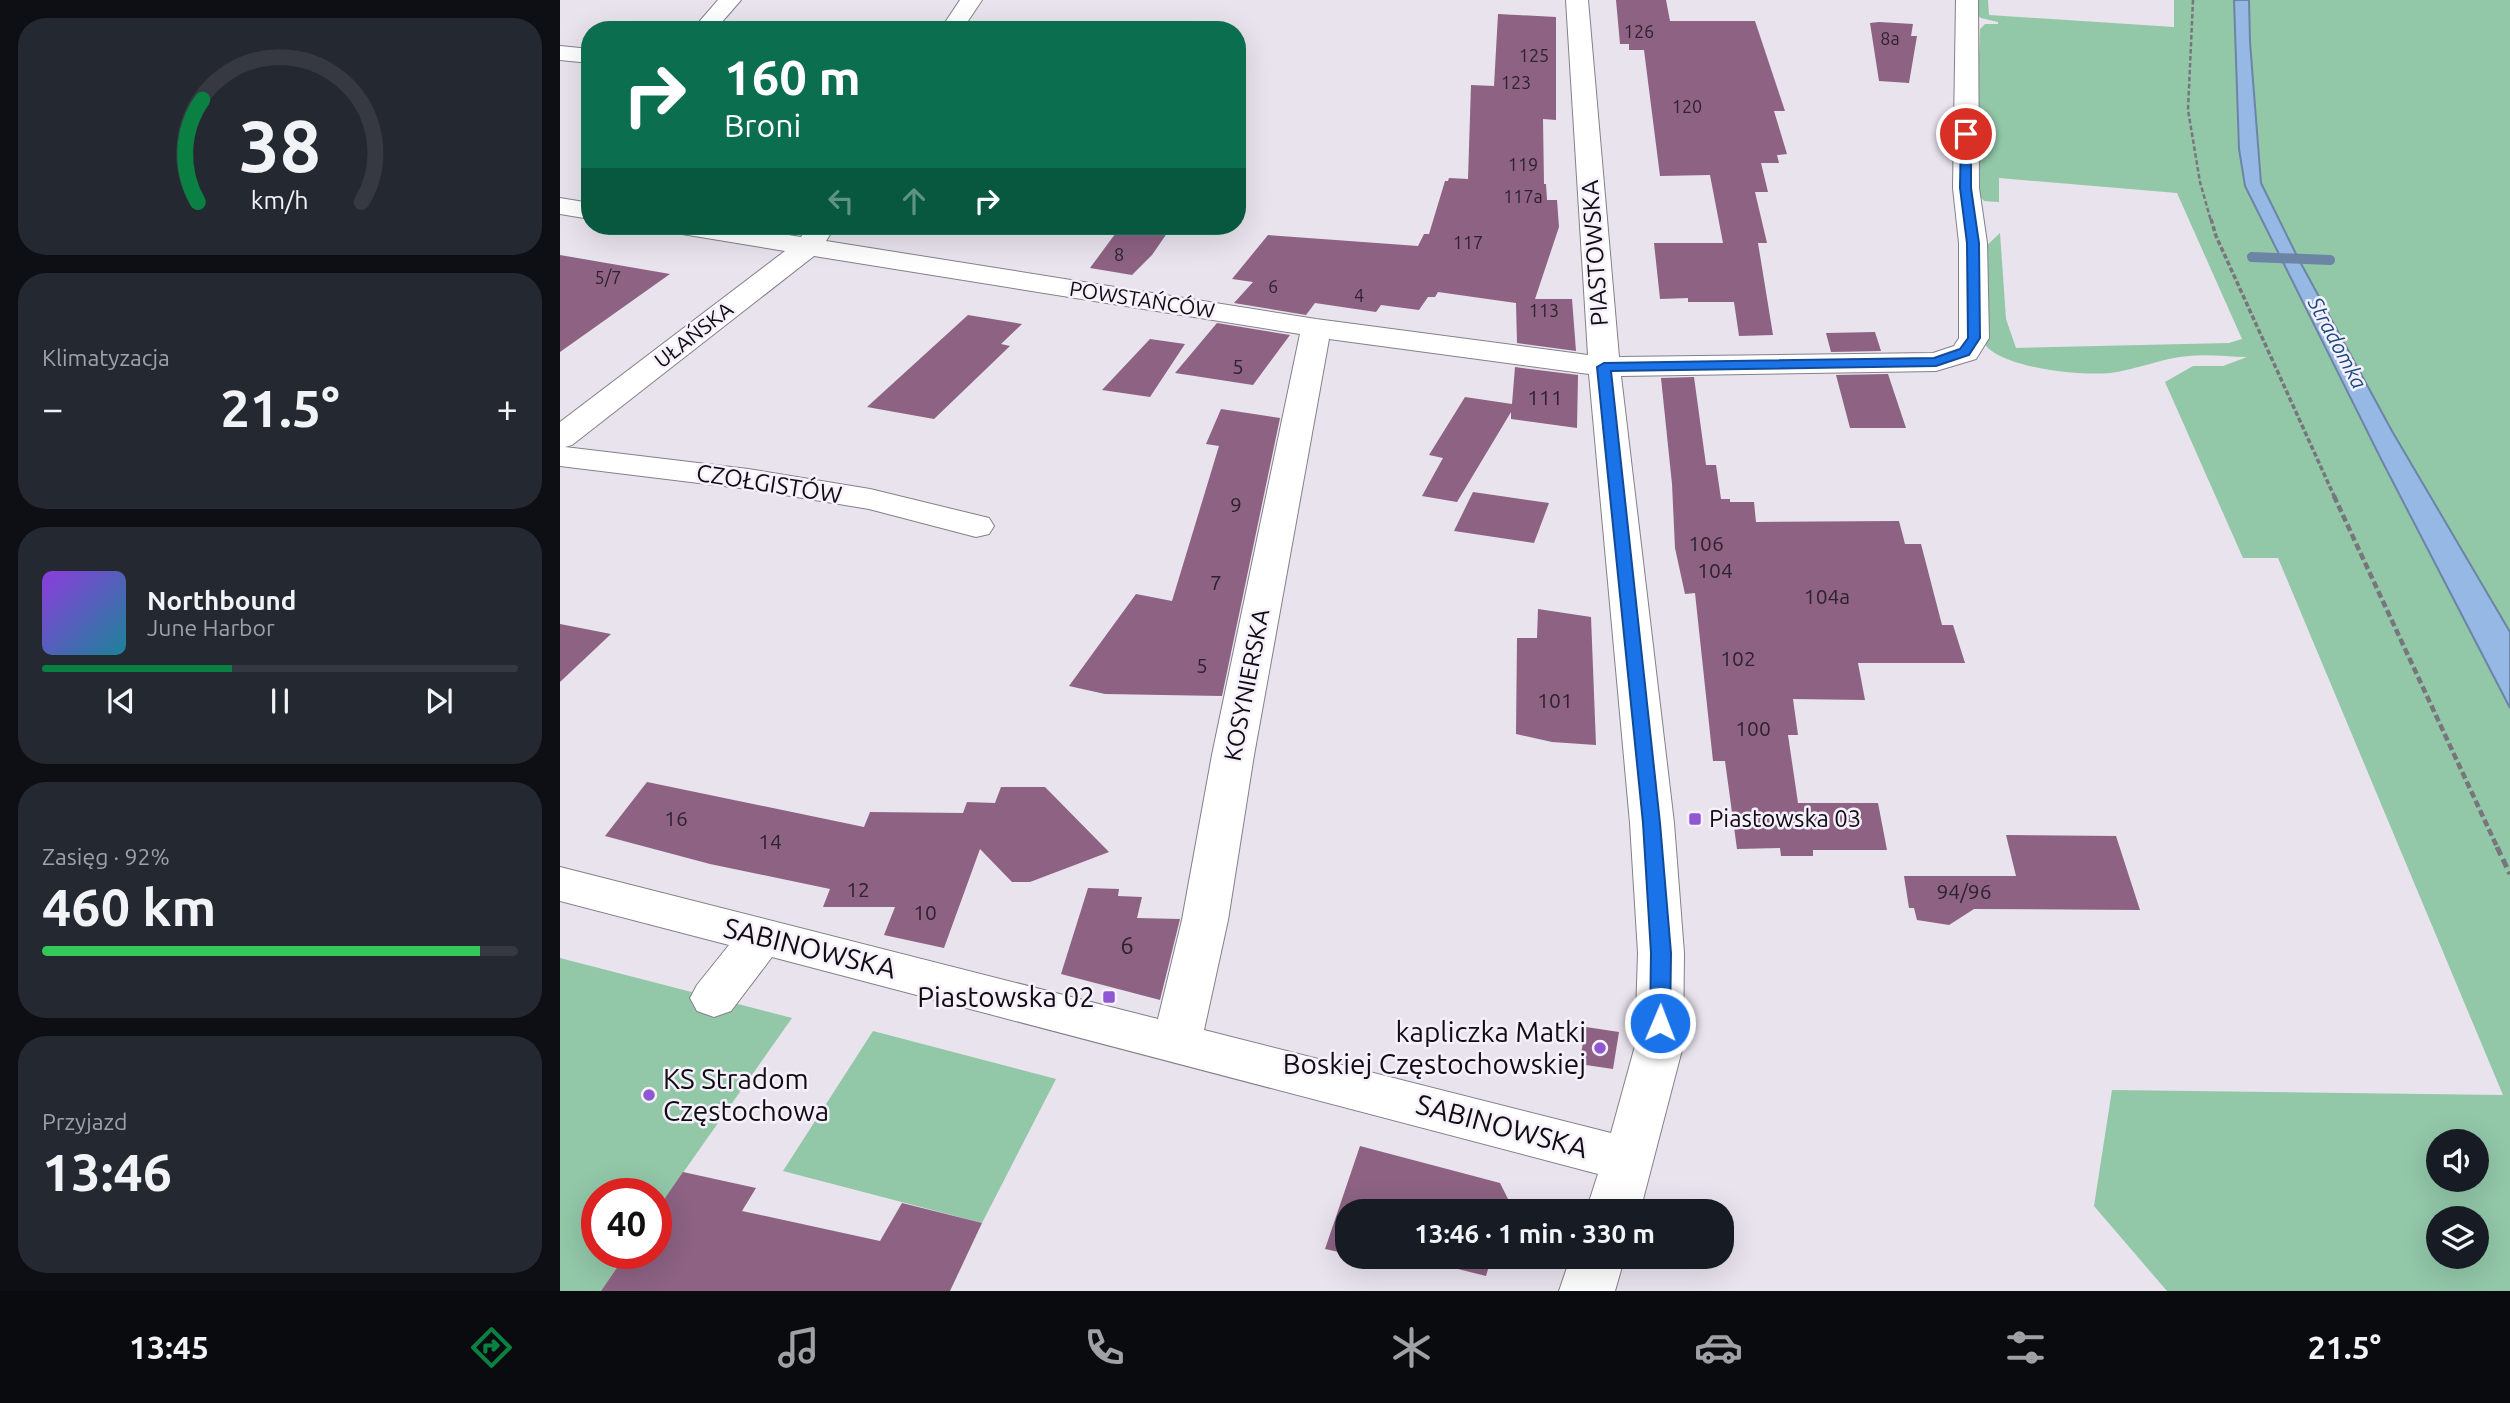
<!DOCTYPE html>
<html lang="pl">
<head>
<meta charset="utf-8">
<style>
  :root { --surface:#171b24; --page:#242831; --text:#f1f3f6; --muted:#9ea1a6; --line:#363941; --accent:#0b8043 }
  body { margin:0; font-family:Ubuntu,sans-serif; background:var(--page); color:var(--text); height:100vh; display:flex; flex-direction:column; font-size:26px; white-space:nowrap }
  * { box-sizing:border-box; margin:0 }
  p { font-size:23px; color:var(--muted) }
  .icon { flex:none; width:38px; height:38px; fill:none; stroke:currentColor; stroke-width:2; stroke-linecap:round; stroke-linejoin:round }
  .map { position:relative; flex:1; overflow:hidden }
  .details { display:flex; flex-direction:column; gap:18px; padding:18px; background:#0d0f14; width:560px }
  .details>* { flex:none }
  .banner { position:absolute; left:21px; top:21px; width:665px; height:214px; border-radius:28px; box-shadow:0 7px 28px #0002; background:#0b6e4f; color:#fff; overflow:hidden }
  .buttons { position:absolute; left:1866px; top:1129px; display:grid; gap:14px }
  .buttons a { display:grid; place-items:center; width:63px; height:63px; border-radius:50%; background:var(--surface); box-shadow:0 7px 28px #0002; font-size:35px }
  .speed { position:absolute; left:21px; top:1178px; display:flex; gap:14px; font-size:35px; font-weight:700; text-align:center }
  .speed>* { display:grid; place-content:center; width:91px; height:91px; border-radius:50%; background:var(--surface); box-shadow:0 7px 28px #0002; line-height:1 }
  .speed .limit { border:10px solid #d22; background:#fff; color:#111 }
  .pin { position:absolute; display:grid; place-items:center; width:60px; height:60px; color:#fff; margin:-30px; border:4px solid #fff; border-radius:50%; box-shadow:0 2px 7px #0007 }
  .me { position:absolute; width:77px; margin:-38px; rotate:1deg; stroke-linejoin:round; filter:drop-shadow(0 0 5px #0008) }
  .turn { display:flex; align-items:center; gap:24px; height:147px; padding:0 28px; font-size:32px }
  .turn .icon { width:91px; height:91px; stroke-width:2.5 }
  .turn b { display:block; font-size:49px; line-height:60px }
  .lanes { display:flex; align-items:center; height:66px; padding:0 28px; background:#0003; justify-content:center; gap:35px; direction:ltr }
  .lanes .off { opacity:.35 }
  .big { font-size:52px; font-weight:700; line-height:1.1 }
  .details .tile { flex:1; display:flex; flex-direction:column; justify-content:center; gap:10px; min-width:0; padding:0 24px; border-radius:28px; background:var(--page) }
  .details .dial { align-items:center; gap:0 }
  .dial svg { height:182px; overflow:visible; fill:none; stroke:var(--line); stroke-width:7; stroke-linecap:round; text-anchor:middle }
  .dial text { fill:var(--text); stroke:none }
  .song { display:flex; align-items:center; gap:21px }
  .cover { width:84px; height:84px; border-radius:10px; background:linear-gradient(135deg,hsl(270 70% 55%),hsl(190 70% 35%)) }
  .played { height:7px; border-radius:4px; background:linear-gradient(90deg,var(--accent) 40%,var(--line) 40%) }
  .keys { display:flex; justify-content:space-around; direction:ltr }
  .heat { display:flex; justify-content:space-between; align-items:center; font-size:38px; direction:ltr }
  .charge { height:10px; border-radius:5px; background:linear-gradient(90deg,#34c759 92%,var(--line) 0) }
  .trip { position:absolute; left:775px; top:1199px; width:399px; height:70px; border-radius:28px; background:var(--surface); box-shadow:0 7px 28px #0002; font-weight:700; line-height:70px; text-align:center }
  .tabs { display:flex; height:112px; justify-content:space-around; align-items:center; background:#090b0e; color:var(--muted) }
  .tabs .icon { width:49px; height:49px }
  .tabs .on { color:var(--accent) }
  .tabs b { font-size:32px; color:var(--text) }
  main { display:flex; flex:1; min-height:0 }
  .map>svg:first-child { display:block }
</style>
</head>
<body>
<main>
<section class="details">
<div class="tile dial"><svg viewBox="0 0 100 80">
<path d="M14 69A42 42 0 1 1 86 69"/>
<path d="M14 69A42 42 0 0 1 16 24" stroke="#0b8043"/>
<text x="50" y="56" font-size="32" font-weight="700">38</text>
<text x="50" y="72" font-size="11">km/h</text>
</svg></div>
<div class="tile"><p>Klimatyzacja</p>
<div class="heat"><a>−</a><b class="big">21.5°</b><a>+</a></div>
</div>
<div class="tile">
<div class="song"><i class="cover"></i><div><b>Northbound</b><p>June Harbor</p></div></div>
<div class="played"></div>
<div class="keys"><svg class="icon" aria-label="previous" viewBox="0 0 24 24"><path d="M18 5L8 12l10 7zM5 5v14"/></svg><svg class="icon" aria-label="pause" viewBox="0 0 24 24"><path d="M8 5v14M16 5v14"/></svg><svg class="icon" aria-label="next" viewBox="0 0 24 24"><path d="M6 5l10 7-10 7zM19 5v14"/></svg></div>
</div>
<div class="tile"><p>Zasięg · 92%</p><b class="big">460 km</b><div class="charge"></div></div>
<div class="tile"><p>Przyjazd</p><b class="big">13:46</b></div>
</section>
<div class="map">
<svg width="1950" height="1291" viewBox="0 0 1950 1291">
  <rect width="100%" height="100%" fill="#e8e3ed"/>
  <path fill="#92c7a8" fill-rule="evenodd" d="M1413,0h15l1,15 185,12v-27h60l5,149 6,37 136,273 129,249v583h-343l-73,-85 18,-116 391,5 -225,-537h-35l-78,-176 28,-16h30l24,-9c-19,0 -39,-3 -59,-1 -26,2 -52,14 -78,17 -28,3 -111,-5 -126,-30l-1,-94 17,-16 6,86 10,29 213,-5 13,-4 -65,-146 -178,-15v24l-15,-1 -10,-12 6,-160 5,-5h13v-2l-17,-4 -9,-7zM1878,1141h38v39h-38zM1878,1218h38v38h-38z
    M1689,0h261v632l-118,-201 -94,-173 -37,-75 -11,-141z
    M0,958l232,60 -136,193v-17h-59v59h30l-26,38h-41z
    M313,1031l183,48 -74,144 -199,-52z"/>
  <path fill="#95b9e4" stroke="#6d85a5" stroke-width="2" d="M1674,0h15l1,42 11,141 37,75 94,173 118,201v76l-129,-249 -136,-273 -6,-37z"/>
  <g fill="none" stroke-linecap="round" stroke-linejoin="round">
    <path stroke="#6d85a5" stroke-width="10" d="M1692,257l78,3"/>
  </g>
  <path fill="#8d6283" d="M1056,0h50l4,21h85l30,90h-11l13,43 -10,1 2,8h-18l7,29h-13l12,51h-9l15,92 -34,1 -5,-34h-46v-4l-28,1 -6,-56h69l-13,-68 -50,1 -16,-126h-15v-6h-9z
    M938,14l58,3v103l-13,-1 1,65h2l1,16h10l2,27 -24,72h37l4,52 -59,-8 -1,-40 -78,-11 -3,5h-7l-9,13 -38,-5 -5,7 -61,-9 -9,12 -72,-12 19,-21 -21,-3 36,-44 150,11 6,-12h5l16,-53h3l1,-3 19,1 3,-94 23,1z
    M1319,22l34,2 -2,12h6l-8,47 -30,-2 -9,-58z
    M561,226h51l-20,29 -20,20 -42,-7z
    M0,255l110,19 -110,78z
    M408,315l54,9 -21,20 9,2 -76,73 -67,-12z
    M657,323l73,12 -37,50 -78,-12z
    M1315,332l6,19 -50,1 -5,-19z
    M590,339l35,5 -35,53 -48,-7z
    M955,367l63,8 -1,53 -66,-9v-7l-54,90 -35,-6 21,-38 -14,-3 36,-58 47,7z
    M1328,374l18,54h-56l-14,-53z
    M1134,377l12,88h10l5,34h9v3h24l2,20 143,-1 6,23h16l21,81h11l12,38h-107l7,37 -72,-1 5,36h-10l10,68h80l9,47h-74v6h-32l-1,-8 -43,1 -12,-88h-12l-18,-168 -10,1 -10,-46 -3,-64 -11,-106z
    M661,409l59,9 -58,278 -117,-2 -36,-8 67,-92 36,7 47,-155 -13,-2z
    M913,492l76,11 -15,40 -80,-12z
    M978,609l53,8 5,128 -44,-3 -36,-8 1,-96h20z
    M0,624l51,10 -51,48z
    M87,782l217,45 6,-15 93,1 4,-11 28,1 6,-16h44l64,65 -79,30h-18l-32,-33 -36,99 -60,-13 11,-28h-72l7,-18 -120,-25 -105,-28z
    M1446,835l110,1 24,74 -166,-1 -25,16 -32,-5 -3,-12h-5l-5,-32h112z
    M528,888l31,1 -1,7 24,1 -5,21 43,1 -20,81 -99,-26z
    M1026,1027l33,5 -6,37 -34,-5z
    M800,1146l140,37 8,16 -4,12h-156v43l-23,-5z
    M123,1172l73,16 -14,23 138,30 22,-38 80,20 -32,68h-349l26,-38h29v-42z
    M797,1256h135l-6,20 -72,-18 -21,7z"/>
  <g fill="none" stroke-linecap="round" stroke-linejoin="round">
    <defs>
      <path id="minor" d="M158,0h23l-26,30h-23z
        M400,0h22l-20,30h-22z
        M1006,0h22l31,357 314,-4 21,-7 5,-8v-95l-6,-55 3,-188h22l1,188 8,55 2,95 -13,21 -40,12 -315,5 53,447 10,130 -1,93 -43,165h-54l12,-37 -826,-217 -41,54 -17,6 -17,-6 -7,-13 7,-13 32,-40 -169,-44v-34l598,152 24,-99 30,-165 88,-421 -486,-78 -242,189 -7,2 183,22 122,20 119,29 5,8 -5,8 -13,3 -107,-28 -121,-20 -188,-23v-44l225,-171 -103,-17 -10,-2 -4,-6h64l69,11 6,-10h20l4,6 -5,8 490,78 272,36zM769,339l260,35 41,449 8,130 -3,93 -24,87 -407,-103 24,-110 26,-165z
        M0,46l30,3v14l-30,-3z
        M0,198l30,5v16l-30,-5z
        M1011,1256h54l-10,35h-56z"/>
    </defs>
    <use href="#minor" stroke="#84808a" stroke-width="2"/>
    <path stroke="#78757c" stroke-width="2.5" stroke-dasharray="4.5 2.5" stroke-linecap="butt" d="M1633,0l-5,110 12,72 11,39"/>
    <path stroke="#78757c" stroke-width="3.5" stroke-dasharray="5 2.5" stroke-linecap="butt" d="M1651,219l5,17 119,262"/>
    <path stroke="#78757c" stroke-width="4.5" stroke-dasharray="7 3.5" stroke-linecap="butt" d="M1774,496l164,353"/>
    <path stroke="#78757c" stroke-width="5" stroke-dasharray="9 4.5" stroke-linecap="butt" d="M1937,847l13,27"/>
    <use href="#minor" fill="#fff" fill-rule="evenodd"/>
  </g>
  <path fill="#1a73e8" stroke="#114b97" stroke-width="2" d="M1406,131l5,3v54l8,55 1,95 -11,17 -33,11 -325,5 49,452 11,130 -1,70 -3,5 -7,3 -8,-3 -2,-5 1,-70 -8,-130 -46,-456 7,-4 330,-5 26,-9 8,-11 -1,-95 -7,-55 1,-54z"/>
  <g fill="#9058d0" stroke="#f5f0fb" stroke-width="2.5">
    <rect x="1128" y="812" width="14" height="14" rx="3.5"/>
    <rect x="542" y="990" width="14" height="14" rx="3.5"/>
    <circle cx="1040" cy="1048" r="7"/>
    <circle cx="89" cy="1095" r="7"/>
  </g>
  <g text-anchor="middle" stroke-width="5" stroke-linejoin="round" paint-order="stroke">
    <g font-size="18" fill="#2e222e">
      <text x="1079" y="38">126</text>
      <text x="1330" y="45">8a</text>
      <text x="974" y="62">125</text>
      <text x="956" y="89">123</text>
      <text x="1127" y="113">120</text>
      <text x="963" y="171">119</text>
      <text x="963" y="203">117a</text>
      <text x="908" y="249">117</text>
      <text x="559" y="261">8</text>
      <text x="48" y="284">5/7</text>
      <text x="713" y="293">6</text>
      <text x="799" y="302">4</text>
      <text x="984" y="317">113</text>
    </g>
    <g font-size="21" fill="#0f0d11" stroke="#f5f0fb">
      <text transform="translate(582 300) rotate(9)" y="7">POWSTAŃCÓW</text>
      <text transform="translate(134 335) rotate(-38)" y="7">UŁAŃSKA</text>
    </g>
    <g font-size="21" font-style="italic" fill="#1a4b80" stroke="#f5f0fb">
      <text transform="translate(1777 343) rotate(62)" y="7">Stradomka</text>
    </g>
    <g font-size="21" fill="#2e222e">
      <text x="678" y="374">5</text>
      <text x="985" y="405">111</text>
      <text x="676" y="512">9</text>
      <text x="1146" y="551">106</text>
      <text x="1155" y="578">104</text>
      <text x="656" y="590">7</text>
      <text x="1267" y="604">104a</text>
      <text x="1178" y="666">102</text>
      <text x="642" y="673">5</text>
      <text x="995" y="708">101</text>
      <text x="1193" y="736">100</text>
      <text x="116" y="826">16</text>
      <text x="210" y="849">14</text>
      <text x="298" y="897">12</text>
      <text x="1404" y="899">94/96</text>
      <text x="365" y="920">10</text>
    </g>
    <g font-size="24" fill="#0f0d11" stroke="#f5f0fb">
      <text transform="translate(1035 253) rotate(-94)" y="8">PIASTOWSKA</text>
      <text transform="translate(209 484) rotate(9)" y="8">CZOŁGISTÓW</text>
      <text transform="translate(687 685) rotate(-79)" y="8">KOSYNIERSKA</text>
    </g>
    <g font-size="24" fill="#0f0d11" stroke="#f5f0fb" text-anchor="start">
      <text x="1149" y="827">Piastowska 03</text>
    </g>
    <g font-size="24" fill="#2e222e">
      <text x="567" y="954">6</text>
    </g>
    <g font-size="28" fill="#0f0d11" stroke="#f5f0fb">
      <text transform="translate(250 948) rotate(14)" y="10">SABINOWSKA</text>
      <text transform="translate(942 1126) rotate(15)" y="10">SABINOWSKA</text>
    </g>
    <g font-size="28" fill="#0f0d11" stroke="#f5f0fb" text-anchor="end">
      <text x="535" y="1007">Piastowska 02</text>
      <text x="1026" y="1042">kapliczka Matki<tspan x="1026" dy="32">Boskiej Częstochowskiej</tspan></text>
      <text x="103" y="1089" text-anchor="start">KS Stradom<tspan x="103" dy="32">Częstochowa</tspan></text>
    </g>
  </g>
</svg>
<div class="buttons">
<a><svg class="icon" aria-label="sound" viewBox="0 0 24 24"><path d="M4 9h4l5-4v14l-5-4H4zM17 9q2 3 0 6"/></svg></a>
<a><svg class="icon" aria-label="layers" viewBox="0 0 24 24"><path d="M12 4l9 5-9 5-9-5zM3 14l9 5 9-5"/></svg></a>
</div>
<div class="speed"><div class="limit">40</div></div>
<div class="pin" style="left:1406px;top:134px;background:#d93025"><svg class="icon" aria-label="arrive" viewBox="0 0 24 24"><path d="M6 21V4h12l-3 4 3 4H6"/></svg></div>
<svg class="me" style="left:1100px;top:1023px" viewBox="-20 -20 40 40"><circle r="17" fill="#1a73e8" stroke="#fff" stroke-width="3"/><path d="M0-11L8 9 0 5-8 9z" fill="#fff"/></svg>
<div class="trip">13:46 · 1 min · 330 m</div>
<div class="banner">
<div class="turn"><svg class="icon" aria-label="right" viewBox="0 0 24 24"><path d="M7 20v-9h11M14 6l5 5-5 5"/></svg><div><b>160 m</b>Broni</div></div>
<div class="lanes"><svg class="icon off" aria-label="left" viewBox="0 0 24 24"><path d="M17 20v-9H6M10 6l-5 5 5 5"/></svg><svg class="icon off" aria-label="ahead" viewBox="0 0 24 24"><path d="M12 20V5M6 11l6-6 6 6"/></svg><svg class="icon" aria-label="right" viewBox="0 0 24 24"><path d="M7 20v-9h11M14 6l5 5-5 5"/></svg></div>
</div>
</div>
</main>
<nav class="tabs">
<b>13:45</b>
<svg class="icon on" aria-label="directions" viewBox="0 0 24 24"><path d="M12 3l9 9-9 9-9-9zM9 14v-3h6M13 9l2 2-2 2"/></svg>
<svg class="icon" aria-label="music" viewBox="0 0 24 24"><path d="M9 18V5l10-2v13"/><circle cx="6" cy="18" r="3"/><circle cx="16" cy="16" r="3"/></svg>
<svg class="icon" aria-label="phone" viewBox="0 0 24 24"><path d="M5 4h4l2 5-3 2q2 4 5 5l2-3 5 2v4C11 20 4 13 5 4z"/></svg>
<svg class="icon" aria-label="climate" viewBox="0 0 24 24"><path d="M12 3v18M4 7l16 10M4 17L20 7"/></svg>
<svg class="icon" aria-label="car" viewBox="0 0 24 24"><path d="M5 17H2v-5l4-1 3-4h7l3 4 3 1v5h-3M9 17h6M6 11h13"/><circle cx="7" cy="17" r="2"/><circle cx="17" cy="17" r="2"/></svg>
<svg class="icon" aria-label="filters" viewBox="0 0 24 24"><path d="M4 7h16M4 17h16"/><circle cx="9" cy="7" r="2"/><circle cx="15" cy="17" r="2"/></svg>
<b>21.5°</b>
</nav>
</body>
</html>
